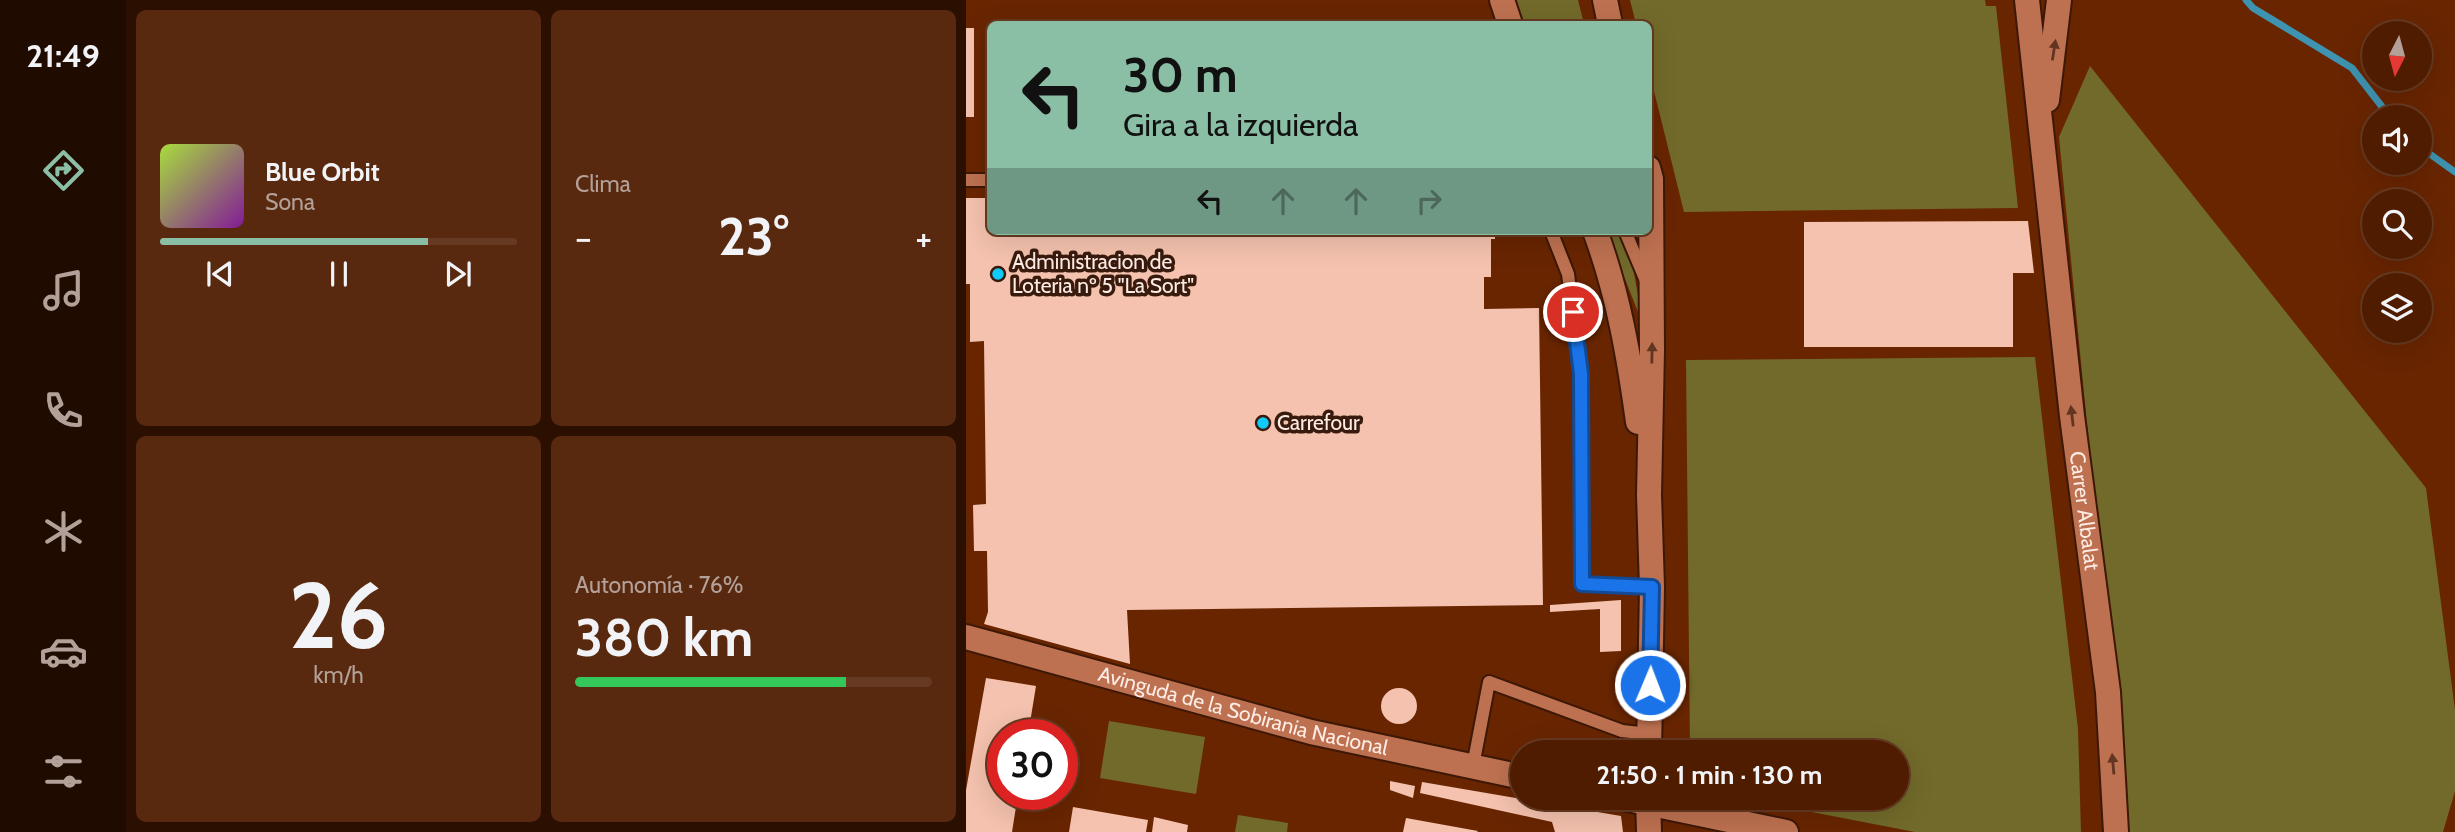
<!DOCTYPE html>
<html lang="es">
<head>
<meta charset="utf-8">
<style>
  :root { --surface:#4f1c00; --page:#59290f; --text:#f1f3f6; --muted:#b3a199; --line:#663a22; --accent:#8abfa5 }
  body { margin:0; font-family:Cabin,sans-serif; background:var(--page); color:var(--text); height:100vh; display:flex; flex-direction:column; font-size:26px; white-space:nowrap }
  * { box-sizing:border-box; margin:0 }
  p { font-size:23px; color:var(--muted) }
  .icon { flex:none; width:38px; height:38px; fill:none; stroke:currentColor; stroke-width:2; stroke-linecap:round; stroke-linejoin:round }
  .map { position:relative; flex:1; overflow:hidden }
  .panel { display:flex; flex-direction:column; gap:10px; padding:10px; background:#2b0f00; width:840px }
  .panel>* { flex:none }
  .guide { position:absolute; left:21px; top:21px; width:665px; height:214px; border-radius:10px; box-shadow:0 7px 28px #0002,0 0 0 2px var(--line); background:#8abfa5; color:#111; overflow:hidden }
  .needle { width:46px; rotate:186deg }
  .controls { position:absolute; left:1396px; top:21px; display:grid; gap:14px }
  .controls a { display:grid; place-items:center; width:70px; height:70px; border-radius:50%; background:var(--surface); box-shadow:0 7px 28px #0002,0 0 0 2px var(--line); font-size:35px }
  .speed { position:absolute; left:21px; top:719px; display:flex; gap:14px; font-size:35px; font-weight:700; text-align:center }
  .speed>* { display:grid; place-content:center; width:91px; height:91px; border-radius:50%; background:var(--surface); box-shadow:0 7px 28px #0002,0 0 0 2px var(--line); line-height:1 }
  .speed .limit { border:10px solid #d22; background:#fff; color:#111 }
  .pin { position:absolute; display:grid; place-items:center; width:60px; height:60px; color:#fff; margin:-30px; border:4px solid #fff; border-radius:50%; box-shadow:0 2px 7px #0007 }
  .me { position:absolute; width:77px; margin:-38px; rotate:1deg; stroke-linejoin:round; filter:drop-shadow(0 0 5px #0008) }
  .turn { display:flex; align-items:center; gap:24px; height:147px; padding:0 21px; font-size:32px }
  .turn .icon { width:91px; height:91px; stroke-width:2.5 }
  .turn b { display:block; font-size:49px; line-height:60px }
  .lanes { display:flex; align-items:center; height:66px; padding:0 21px; background:#0003; justify-content:center; gap:35px; direction:ltr }
  .lanes .off { opacity:.35 }
  .big { font-size:52px; font-weight:700; line-height:1.1 }
  .panel .widget { flex:1; display:flex; flex-direction:column; justify-content:center; gap:10px; min-width:0; padding:0 24px; border-radius:10px; background:var(--page) }
  .panel .dial { align-items:center; gap:0 }
  .dial b { font-size:91px; line-height:1 }
  .song { display:flex; align-items:center; gap:21px }
  .cover { width:84px; height:84px; border-radius:10px; background:linear-gradient(135deg,hsl(80 70% 55%),hsl(290 70% 35%)) }
  .played { height:7px; border-radius:4px; background:linear-gradient(90deg,var(--accent) 75%,var(--line) 75%) }
  .keys { display:flex; justify-content:space-around; direction:ltr }
  .heat { display:flex; justify-content:space-between; align-items:center; font-size:38px; direction:ltr }
  .charge { height:10px; border-radius:5px; background:linear-gradient(90deg,#34c759 76%,var(--line) 0) }
  .panel .tiles { flex:1; display:grid; gap:10px; grid-template-columns:repeat(2,1fr) }
  .trip { position:absolute; left:544px; top:740px; width:399px; height:70px; border-radius:35px; background:var(--surface); box-shadow:0 7px 28px #0002,0 0 0 2px var(--line); font-weight:700; line-height:70px; text-align:center }
  main { display:flex; flex:1; min-height:0 }
  .dock { display:flex; flex-direction:column; width:126px; justify-content:space-around; align-items:center; background:#200b00; color:var(--muted) }
  .dock .icon { width:49px; height:49px }
  .dock .on { color:var(--accent) }
  .dock b { font-size:32px; color:var(--text) }
  .map>svg:first-child { display:block }
</style>
</head>
<body>
<main>
<nav class="dock">
<b>21:49</b>
<svg class="icon on" aria-label="directions" viewBox="0 0 24 24"><path d="M12 3l9 9-9 9-9-9zM9 14v-3h6M13 9l2 2-2 2"/></svg>
<svg class="icon" aria-label="music" viewBox="0 0 24 24"><path d="M9 18V5l10-2v13"/><circle cx="6" cy="18" r="3"/><circle cx="16" cy="16" r="3"/></svg>
<svg class="icon" aria-label="phone" viewBox="0 0 24 24"><path d="M5 4h4l2 5-3 2q2 4 5 5l2-3 5 2v4C11 20 4 13 5 4z"/></svg>
<svg class="icon" aria-label="climate" viewBox="0 0 24 24"><path d="M12 3v18M4 7l16 10M4 17L20 7"/></svg>
<svg class="icon" aria-label="car" viewBox="0 0 24 24"><path d="M5 17H2v-5l4-1 3-4h7l3 4 3 1v5h-3M9 17h6M6 11h13"/><circle cx="7" cy="17" r="2"/><circle cx="17" cy="17" r="2"/></svg>
<svg class="icon" aria-label="filters" viewBox="0 0 24 24"><path d="M4 7h16M4 17h16"/><circle cx="9" cy="7" r="2"/><circle cx="15" cy="17" r="2"/></svg>
</nav>
<section class="panel">
<div class="tiles">
<div class="widget">
<div class="song"><i class="cover"></i><div><b>Blue Orbit</b><p>Sona</p></div></div>
<div class="played"></div>
<div class="keys"><svg class="icon" aria-label="previous" viewBox="0 0 24 24"><path d="M18 5L8 12l10 7zM5 5v14"/></svg><svg class="icon" aria-label="pause" viewBox="0 0 24 24"><path d="M8 5v14M16 5v14"/></svg><svg class="icon" aria-label="next" viewBox="0 0 24 24"><path d="M6 5l10 7-10 7zM19 5v14"/></svg></div>
</div>
<div class="widget"><p>Clima</p>
<div class="heat"><a>−</a><b class="big">23°</b><a>+</a></div>
</div>
<div class="widget dial"><b>26</b><p>km/h</p></div>
<div class="widget"><p>Autonomía · 76%</p><b class="big">380 km</b><div class="charge"></div></div>
</div>
</section>
<div class="map">
<svg width="1489" height="832" viewBox="0 0 1489 832">
  <rect width="100%" height="100%" fill="#692500"/>
  <path fill="#716a2a" d="M548,0h64l6,24h-60z
    M664,0h355l1,6h10l22,202 -334,4 -35,-141 -1,-47h-12z
    M1124,66l336,422 29,222v81l-12,41h-322l-4,-100 -58,-595z
    M640,231h20l18,96z
    M1069,357l43,372 3,103h-166l-176,-34h158v-46h-207l-4,-392z
    M143,721l96,16 -9,57 -96,-16z
    M272,815l50,8 -1,9h-52z"/>
  <g fill="none" stroke-linecap="round" stroke-linejoin="round">
    <path stroke="#3e93b0" stroke-width="7" d="M1280,0l7,8 99,60 38,49
      M1454,147l35,25"/>
  </g>
  <path fill="#f4c2ae" d="M0,28h8v89h-8z
    M0,198h24v33h505v8h-4v38h-7v32l55,-1 4,297 -416,5 3,54 -146,-40 4,-12 -1,-61h-13l-1,-46 13,-1 -2,-163 -14,1v-58h-4z
    M1062,221l6,52h-21v74h-209v-125z
    M655,600v51l-21,1v-43l-50,3v-7z
    M20,678l50,8 -8,49h-25v59h15l-6,38h-46v-42z
    M415 706a18 18 0 1 1 36 0a18 18 0 1 1-36 0Z
    M424,781l25,5 -2,12 -23,-8z
    M456,782l199,34 2,16h-68l-3,-10 -132,-29z
    M107,807l75,13 -2,12h-77z
    M188,817l34,8 -1,7h-35z
    M440,818l72,13 -1,1h-74z"/>
  <g fill="none" stroke-linecap="round" stroke-linejoin="round">
    <defs>
      <path id="lane" d="M0,180h24
        M585,231l17,43 13,100 1,210 70,3
        M659,231l21,50
        M507,766l16,-84 133,49 27,3"/>
      <g id="street">
        <path d="M536,0l8,24"/>
        <path d="M639,0l5,24"/>
        <path id="s1" d="M1061,0l45,416 36,276 8,140"/>
        <path d="M1081,100l12,-100"/>
        <path d="M682,168l3,11 1,171 -3,145 3,92 -3,165"/>
        <path d="M629,231c23,62 34,125 43,191"/>
        <path id="s2" d="M0,637l345,95 211,45"/>
        <path d="M657,798l163,34"/>
        <path d="M682,798l1,34"/>
      </g>
    </defs>
    <use href="#lane" stroke="#3d1807" stroke-width="16"/>
    <use href="#street" stroke="#3d1807" stroke-width="28"/>
    <use href="#lane" stroke="#bd7150" stroke-width="12"/>
    <use href="#street" stroke="#bd7150" stroke-width="24"/>
  </g>
  <defs><path id="oneway-solid" d="M-6-.8H1V-3.2L6.5 0L1 3.2V.8H-6Z" transform="scale(1.75)"/></defs>
  <g fill="#613521">
    <use href="#oneway-solid" transform="translate(1088 50) rotate(-81)"/>
    <use href="#oneway-solid" transform="translate(686 353) rotate(-89)"/>
    <use href="#oneway-solid" transform="translate(1106 416) rotate(-97)"/>
    <use href="#oneway-solid" transform="translate(1147 764) rotate(-95)"/>
  </g>
  <g fill="none" stroke-linecap="round" stroke-linejoin="round">
    <defs>
      <path id="route" d="M607,312l8,62 1,210 70,3 -2,98"/>
    </defs>
    <use href="#route" stroke="#114b97" stroke-width="18"/>
    <use href="#route" stroke="#1a73e8" stroke-width="12"/>
  </g>
  <g fill="#10cafa" stroke="#391b0d" stroke-width="2.5">
    <circle cx="32" cy="274" r="7"/>
    <circle cx="297" cy="423" r="7"/>
  </g>
  <g text-anchor="middle" stroke-width="7" stroke-linejoin="round" paint-order="stroke">
    <g font-size="21" fill="#fdebe4" stroke="#391b0d" text-anchor="start">
      <text x="46" y="269">Administracion de<tspan x="46" dy="24">Loteria nº 5 "La Sort"</tspan></text>
      <text x="311" y="430">Carrefour</text>
    </g>
    <g font-size="21" fill="#fdebe4" stroke="#391b0d">
      <text dy="7" stroke="none"><textPath href="#s1" startOffset="514">Carrer Albalat</textPath></text>
      <text dy="7" stroke="none"><textPath href="#s2" startOffset="287">Avinguda de la Sobirania Nacional</textPath></text>
    </g>
  </g>
</svg>
<div class="controls">
<a><svg class="needle" viewBox="-14 -14 28 28"><path d="M0-13l5 13h-10z" fill="#e53935"/><path d="M0 13l5-13h-10z" fill="#b3a199"/></svg></a>
<a><svg class="icon" aria-label="sound" viewBox="0 0 24 24"><path d="M4 9h4l5-4v14l-5-4H4zM17 9q2 3 0 6"/></svg></a>
<a><svg class="icon" aria-label="search" viewBox="0 0 24 24"><circle cx="10" cy="10" r="6"/><path d="M15 15l6 6"/></svg></a>
<a><svg class="icon" aria-label="layers" viewBox="0 0 24 24"><path d="M12 4l9 5-9 5-9-5zM3 14l9 5 9-5"/></svg></a>
</div>
<div class="speed"><div class="limit">30</div></div>
<div class="pin" style="left:607px;top:312px;background:#d93025"><svg class="icon" aria-label="arrive" viewBox="0 0 24 24"><path d="M6 21V4h12l-3 4 3 4H6"/></svg></div>
<svg class="me" style="left:684px;top:685px" viewBox="-20 -20 40 40"><circle r="17" fill="#1a73e8" stroke="#fff" stroke-width="3"/><path d="M0-11L8 9 0 5-8 9z" fill="#fff"/></svg>
<div class="trip">21:50 · 1 min · 130 m</div>
<div class="guide">
<div class="turn"><svg class="icon" aria-label="left" viewBox="0 0 24 24"><path d="M17 20v-9H6M10 6l-5 5 5 5"/></svg><div><b>30 m</b>Gira a la izquierda</div></div>
<div class="lanes"><svg class="icon" aria-label="left" viewBox="0 0 24 24"><path d="M17 20v-9H6M10 6l-5 5 5 5"/></svg><svg class="icon off" aria-label="ahead" viewBox="0 0 24 24"><path d="M12 20V5M6 11l6-6 6 6"/></svg><svg class="icon off" aria-label="ahead" viewBox="0 0 24 24"><path d="M12 20V5M6 11l6-6 6 6"/></svg><svg class="icon off" aria-label="right" viewBox="0 0 24 24"><path d="M7 20v-9h11M14 6l5 5-5 5"/></svg></div>
</div>
</div>
</main>
</body>
</html>
